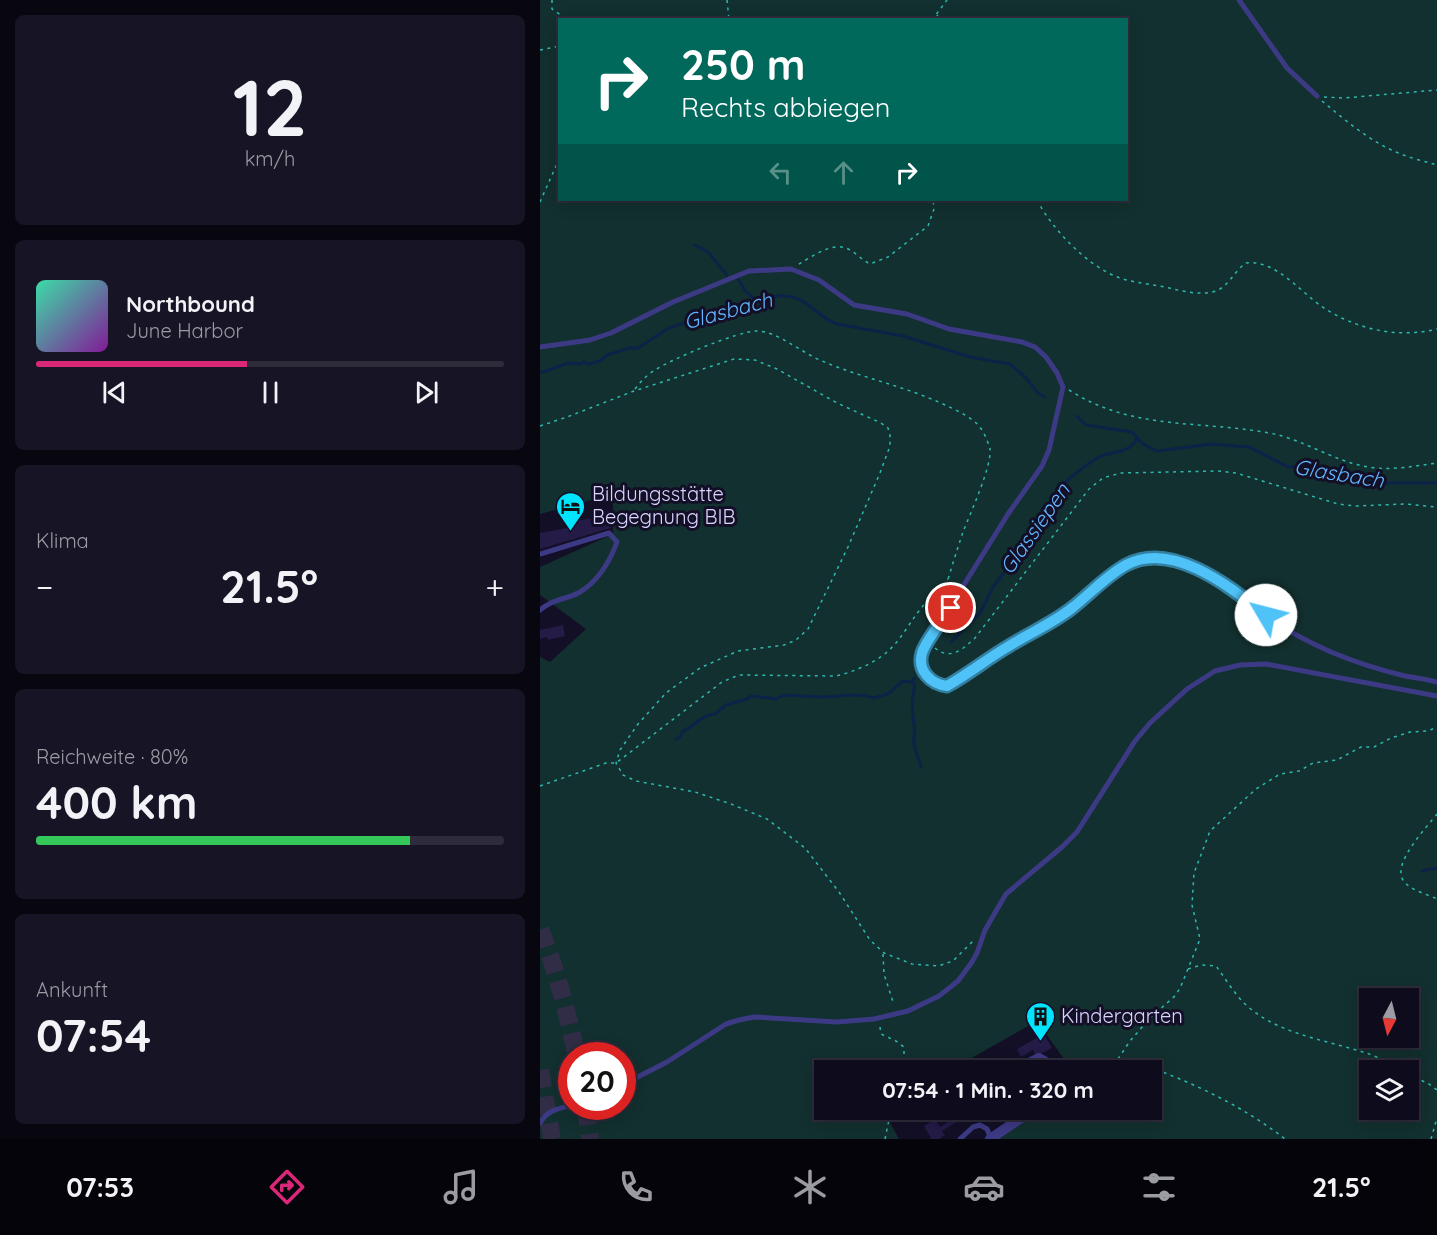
<!DOCTYPE html>
<html lang="de">
<head>
<meta charset="utf-8">
<style>
  :root { --surface:#0e0b1c; --page:#171425; --text:#f1f3f6; --muted:#9b9ba3; --line:#2e2b3b; --accent:#db2777 }
  body { margin:0; font-family:Quicksand,sans-serif; background:var(--page); color:var(--text); height:100vh; display:flex; flex-direction:column; font-size:22px; white-space:nowrap }
  * { box-sizing:border-box; margin:0 }
  p { font-size:20px; color:var(--muted) }
  .icon { flex:none; width:33px; height:33px; fill:none; stroke:currentColor; stroke-width:2; stroke-linecap:round; stroke-linejoin:round }
  .map { position:relative; flex:1; overflow:hidden }
  .side { display:flex; flex-direction:column; gap:15px; padding:15px; background:#08060f; width:540px }
  .side>* { flex:none }
  .guide { position:absolute; left:18px; top:18px; width:570px; height:183px; border-radius:0px; box-shadow:0 3px 15px #0003,0 0 0 2px var(--line); background:#00695c; color:#fff; overflow:hidden }
  .needle { width:39px; rotate:187deg }
  .controls { position:absolute; left:819px; top:988px; display:grid; gap:12px }
  .controls a { display:grid; place-items:center; width:60px; height:60px; border-radius:0px; background:var(--surface); box-shadow:0 3px 15px #0003,0 0 0 2px var(--line); font-size:30px }
  .speed { position:absolute; left:18px; top:1042px; display:flex; gap:12px; font-size:30px; font-weight:700; text-align:center }
  .speed>* { display:grid; place-content:center; width:78px; height:78px; border-radius:50%; background:var(--surface); box-shadow:0 3px 15px #0003,0 0 0 2px var(--line); line-height:1 }
  .speed .limit { border:9px solid #d22; background:#fff; color:#111 }
  .pin { position:absolute; display:grid; place-items:center; width:51px; height:51px; color:#fff; margin:-26px; border:3px solid #fff; border-radius:50%; box-shadow:0 2px 6px #0007 }
  .me { position:absolute; width:66px; margin:-33px; rotate:307deg; stroke-linejoin:round; filter:drop-shadow(0 0 4px #0008) }
  .turn { display:flex; align-items:center; gap:21px; height:126px; padding:0 24px; font-size:27px }
  .turn .icon { width:78px; height:78px; stroke-width:2.5 }
  .turn b { display:block; font-size:42px; line-height:51px }
  .lanes { display:flex; align-items:center; height:57px; padding:0 24px; background:#0003; justify-content:center; gap:30px; direction:ltr }
  .lanes .off { opacity:.35 }
  .big { font-size:45px; font-weight:700; line-height:1.1 }
  .side .card { flex:1; display:flex; flex-direction:column; justify-content:center; gap:9px; min-width:0; padding:0 21px; border-radius:9px; background:var(--page) }
  .side .dial { align-items:center; gap:0 }
  .dial b { font-size:78px; line-height:1 }
  .song { display:flex; align-items:center; gap:18px }
  .cover { width:72px; height:72px; border-radius:9px; background:linear-gradient(135deg,hsl(160 70% 55%),hsl(290 70% 35%)) }
  .played { height:6px; border-radius:3px; background:linear-gradient(90deg,var(--accent) 45%,var(--line) 45%) }
  .keys { display:flex; justify-content:space-around; direction:ltr }
  .heat { display:flex; justify-content:space-between; align-items:center; font-size:33px; direction:ltr }
  .charge { height:9px; border-radius:4px; background:linear-gradient(90deg,#34c759 80%,var(--line) 0) }
  .trip { position:absolute; left:274px; top:1060px; width:348px; height:60px; border-radius:0px; background:var(--surface); box-shadow:0 3px 15px #0003,0 0 0 2px var(--line); font-weight:700; line-height:60px; text-align:center }
  .dock { display:flex; height:96px; justify-content:space-around; align-items:center; background:#06040b; color:var(--muted) }
  .dock .icon { width:42px; height:42px }
  .dock .on { color:var(--accent) }
  .dock b { font-size:27px; color:var(--text) }
  main { display:flex; flex:1; min-height:0 }
  .map>svg:first-child { display:block }
</style>
</head>
<body>
<main>
<section class="side">
<div class="card dial"><b>12</b><p>km/h</p></div>
<div class="card">
<div class="song"><i class="cover"></i><div><b>Northbound</b><p>June Harbor</p></div></div>
<div class="played"></div>
<div class="keys"><svg class="icon" aria-label="previous" viewBox="0 0 24 24"><path d="M18 5L8 12l10 7zM5 5v14"/></svg><svg class="icon" aria-label="pause" viewBox="0 0 24 24"><path d="M8 5v14M16 5v14"/></svg><svg class="icon" aria-label="next" viewBox="0 0 24 24"><path d="M6 5l10 7-10 7zM19 5v14"/></svg></div>
</div>
<div class="card"><p>Klima</p>
<div class="heat"><a>−</a><b class="big">21.5°</b><a>+</a></div>
</div>
<div class="card"><p>Reichweite · 80%</p><b class="big">400 km</b><div class="charge"></div></div>
<div class="card"><p>Ankunft</p><b class="big">07:54</b></div>
</section>
<div class="map">
<svg width="897" height="1139" viewBox="0 0 897 1139">
  <rect width="100%" height="100%" fill="#130f26"/>
  <path fill="#12302f" fill-rule="evenodd" d="M0,0h897v1139h-446l51,-29h110v-39h-101l15,-9 -29,-41 -88,50h-124v39h58l16,29h-359v-482l10,5 36,-33 -46,-34v-28l73,-33v-40l-73,20zM20,20h566v180h-566zM830,999h38v39h-38zM32,1056h50v51h-50zM830,1071h38v39h-38z"/>
  <g fill="none" stroke-linecap="round" stroke-linejoin="round">
    <path stroke="#0c2248" stroke-width="3" d="M155,245l13,7 19,23
      M198,279l8,13 11,9
      M0,373l28,-10 12,1 3,-2 6,2 11,-3 7,-6 23,-7h8l31,-20 44,-15c7,-5 33,-11 41,-10 7,-6 14,-6 23,-7 32,-2 35,19 60,28l66,12 67,21 40,7 16,14 12,15 7,4
      M537,416l9,9 46,7 11,12 14,7 54,-7 38,3 39,20 19,-1 72,17h58
      M411,642l29,-29 13,-26 38,-49 20,-35 8,-5 -1,-8 5,-6c11,-9 23,-20 36,-27 13,-6 31,-3 38,-19
      M372,682l3,4c-4,13 -3,26 -1,38 2,6 -1,13 0,20 1,7 5,15 7,23
      M136,739l4,-2 3,-6c12,-5 18,-16 32,-17l11,-9 21,-6 4,-3 25,3 8,-4 38,2 32,-2 13,1 7,2 14,-4 15,-13 9,1 3,-4
      M882,871l15,-3"/>
  </g>
  <path fill="#241b47" d="M68,515l3,13 -71,21v-16l32,-6 -1,-5z
    M23,625l2,11 -17,4 -1,-3 -7,2v-9z
    M504,1034l8,14 -16,8 -3,-6 -12,7 -4,-8z
    M495,1065l4,6h-13z
    M403,1110h26l-8,5 2,3 -21,13 3,4 -6,4h-10l2,-1 -7,-12 11,-7 5,8 10,-6z"/>
  <g fill="none" stroke-linecap="round" stroke-linejoin="round">
    <path stroke="#312d47" stroke-width="18" stroke-dasharray="18 9" stroke-linecap="butt" d="M0,930c17,40 27,83 37,126
      M0,1070l12,69
      M46,1107l4,32"/>
    <path stroke="#2fb8b0" stroke-width="1.5" stroke-dasharray="3 4.5" stroke-linecap="butt" d="M12,0v9l16,11
      M187,0l2,20
      M397,15l3,5
      M392,20l15,-20
      M0,50l20,-4
      M784,97l20,1 93,-8
      M782,101c23,19 46,39 74,51 13,6 28,9 41,13
      M497,200c15,29 51,67 83,78 15,5 30,6 45,9 17,4 34,9 51,4 13,-5 19,-21 30,-28 28,-4 54,28 75,43 34,23 76,33 116,23
      M0,202l20,-45
      M259,264c14,-8 35,-24 51,-14 7,4 12,10 20,14l18,-7 40,-31 6,-17 -1,-9
      M95,389c6,-8 12,-14 20,-19 17,-11 83,-39 102,-39 20,0 45,22 65,30 40,17 82,25 121,43 11,5 22,10 32,18 7,5 13,19 15,27 2,17 -20,65 -27,83 -8,24 -16,49 -22,74
      M529,390c64,41 131,30 200,43 35,6 65,29 100,34 22,4 45,-1 68,-4
      M0,426l27,-9 67,-26 100,-32 21,1 22,9 60,34 44,20 7,5 2,7v11l-10,27 -32,74 -40,82 -12,11 -12,5 -46,6 -38,17 -34,25 -28,31 -18,26 -4,13 7,12 13,6 59,11 36,12 36,15 38,29 34,44 31,48 14,13 28,11 26,2 15,-5 20,-20
      M395,648c15,13 28,1 40,-10l114,-149 14,-11 18,-5 97,-2 18,2 102,31 18,2 49,-2 32,3
      M0,786l66,-23h10l106,-81 17,-7 97,1c17,-4 37,-12 51,-24 12,-10 20,-25 29,-37 9,-13 21,-24 32,-36
      M897,814c-10,13 -45,49 -34,66 6,10 24,14 34,19
      M343,954l1,20 10,31
      M648,969l13,-4 15,1c9,12 18,27 28,37 33,32 84,37 125,51 11,4 22,11 33,17
      M340,1027l1,7 15,7 8,6v10l-3,14
      M578,1059l12,-18 20,-23 26,-23 5,-9 19,-47 -8,-34 2,-32 16,-42 46,-42 24,-15 19,-3 14,-8 24,-3 24,-13h13l17,-9 19,-6 18,-1 9,-4
      M546,1071c10,-6 22,-13 34,-12 14,1 27,7 40,12 44,17 88,39 125,68
      M868,1074l21,10 8,6
      M345,1139l6,-29
      M891,1139l6,-21"/>
    <path stroke="#3d3a85" stroke-width="5" d="M699,0l48,68 30,28
      M0,347l50,-7 21,-7 62,-31 76,-31 42,-2 28,11 35,25 53,9 42,15 73,13 13,5 11,10 11,16 6,14 -14,63 -7,16 -34,48 -86,138v18l15,14 10,2 62,-40 48,-27 67,-53c58,-28 110,29 154,58 17,11 35,20 53,28 24,10 49,18 74,24 11,2 22,3 32,6
      M0,554l69,-21 8,9c-7,19 -19,39 -37,50 -14,8 -26,6 -40,18
      M82,1085l45,-23 59,-38 13,-4 15,-3 83,5 37,-3 34,-8 31,-15 19,-15 14,-19 5,-9 8,-23 21,-36 56,-47 15,-15 58,-91 15,-18 37,-34 28,-18 25,-6 26,-1 171,32
      M0,1123c7,-13 18,-14 32,-18
      M420,1139l13,-12 7,-2 7,4 4,10"/>
    <path stroke="#3d3a85" stroke-width="10" d="M473,1071l26,-13 7,4v9
      M450,1139l34,-23 4,-6"/>
  </g>
  <g fill="none" stroke-linecap="round" stroke-linejoin="round">
    <defs>
      <path id="route" d="M411,608c-8,12 -25,32 -29,45 -5,18 9,31 25,33 22,-12 41,-28 62,-40 21,-13 44,-23 63,-38 18,-14 34,-32 54,-43 47,-25 105,23 140,50"/>
    </defs>
    <use href="#route" stroke="#337fa1" stroke-width="15"/>
    <use href="#route" stroke="#4fc3f7" stroke-width="10"/>
  </g>
  <defs>
    <symbol id="hotel-pin" viewBox="-11 -11 22 30"><path d="M0 17L-7.5 6A9.5 9.5 0 1 1 7.5 6Z" fill="#00e5ff" stroke="#130f26"/><path d="M-6-4.5h1.5V1H6V5H4.5V3h-9V5H-6ZM-4 0a1.8 1.8 0 1 1 3.6 0ZM.5 0V-2.5h3Q6-2.5 6 0Z" fill="#111"/></symbol>
    <symbol id="building-pin" viewBox="-11 -11 22 30"><path d="M0 17L-7.5 6A9.5 9.5 0 1 1 7.5 6Z" fill="#00e5ff" stroke="#130f26"/><path d="M-4-6H4V6H1V3H-1V6H-4ZM-2.5-4.3h1.7v1.8h-1.7ZM.8-4.3h1.7v1.8H.8ZM-2.5-1h1.7V.8h-1.7ZM.8-1h1.7V.8H.8Z" fill="#111"/></symbol>
  </defs>
  <g fill-rule="evenodd">
    <use href="#hotel-pin" x="14" y="490" width="33" height="45"/>
    <use href="#building-pin" x="484" y="1000" width="33" height="45"/>
  </g>
  <g text-anchor="middle" stroke-width="6" stroke-linejoin="round" paint-order="stroke">
    <g font-size="20" fill="#d9d4ff" stroke="#130f26" text-anchor="start">
      <text x="52" y="501">Bildungsstätte<tspan x="52" dy="23">Begegnung BIB</tspan></text>
      <text x="521" y="1023">Kindergarten</text>
    </g>
    <g font-size="21" font-style="italic" fill="#62b6ff" stroke="#130f26">
      <text transform="translate(188 311) rotate(-15)" y="7">Glasbach</text>
      <text transform="translate(799 474) rotate(9)" y="7">Glasbach</text>
      <text transform="translate(495 529) rotate(-55)" y="7">Glassiepen</text>
    </g>
  </g>
</svg>
<div class="controls">
<a><svg class="needle" viewBox="-14 -14 28 28"><path d="M0-13l5 13h-10z" fill="#e53935"/><path d="M0 13l5-13h-10z" fill="#9b9ba3"/></svg></a>
<a><svg class="icon" aria-label="layers" viewBox="0 0 24 24"><path d="M12 4l9 5-9 5-9-5zM3 14l9 5 9-5"/></svg></a>
</div>
<div class="speed"><div class="limit">20</div></div>
<div class="pin" style="left:411px;top:608px;background:#d93025"><svg class="icon" aria-label="arrive" viewBox="0 0 24 24"><path d="M6 21V4h12l-3 4 3 4H6"/></svg></div>
<svg class="me" style="left:726px;top:615px" viewBox="-20 -20 40 40"><circle r="19" fill="#fff"/><path d="M0-13L10 11 0 6-10 11z" fill="#4fc3f7"/></svg>
<div class="trip">07:54 · 1 Min. · 320 m</div>
<div class="guide">
<div class="turn"><svg class="icon" aria-label="right" viewBox="0 0 24 24"><path d="M7 20v-9h11M14 6l5 5-5 5"/></svg><div><b>250 m</b>Rechts abbiegen</div></div>
<div class="lanes"><svg class="icon off" aria-label="left" viewBox="0 0 24 24"><path d="M17 20v-9H6M10 6l-5 5 5 5"/></svg><svg class="icon off" aria-label="ahead" viewBox="0 0 24 24"><path d="M12 20V5M6 11l6-6 6 6"/></svg><svg class="icon" aria-label="right" viewBox="0 0 24 24"><path d="M7 20v-9h11M14 6l5 5-5 5"/></svg></div>
</div>
</div>
</main>
<nav class="dock">
<b>07:53</b>
<svg class="icon on" aria-label="directions" viewBox="0 0 24 24"><path d="M12 3l9 9-9 9-9-9zM9 14v-3h6M13 9l2 2-2 2"/></svg>
<svg class="icon" aria-label="music" viewBox="0 0 24 24"><path d="M9 18V5l10-2v13"/><circle cx="6" cy="18" r="3"/><circle cx="16" cy="16" r="3"/></svg>
<svg class="icon" aria-label="phone" viewBox="0 0 24 24"><path d="M5 4h4l2 5-3 2q2 4 5 5l2-3 5 2v4C11 20 4 13 5 4z"/></svg>
<svg class="icon" aria-label="climate" viewBox="0 0 24 24"><path d="M12 3v18M4 7l16 10M4 17L20 7"/></svg>
<svg class="icon" aria-label="car" viewBox="0 0 24 24"><path d="M5 17H2v-5l4-1 3-4h7l3 4 3 1v5h-3M9 17h6M6 11h13"/><circle cx="7" cy="17" r="2"/><circle cx="17" cy="17" r="2"/></svg>
<svg class="icon" aria-label="filters" viewBox="0 0 24 24"><path d="M4 7h16M4 17h16"/><circle cx="9" cy="7" r="2"/><circle cx="15" cy="17" r="2"/></svg>
<b>21.5°</b>
</nav>
</body>
</html>
